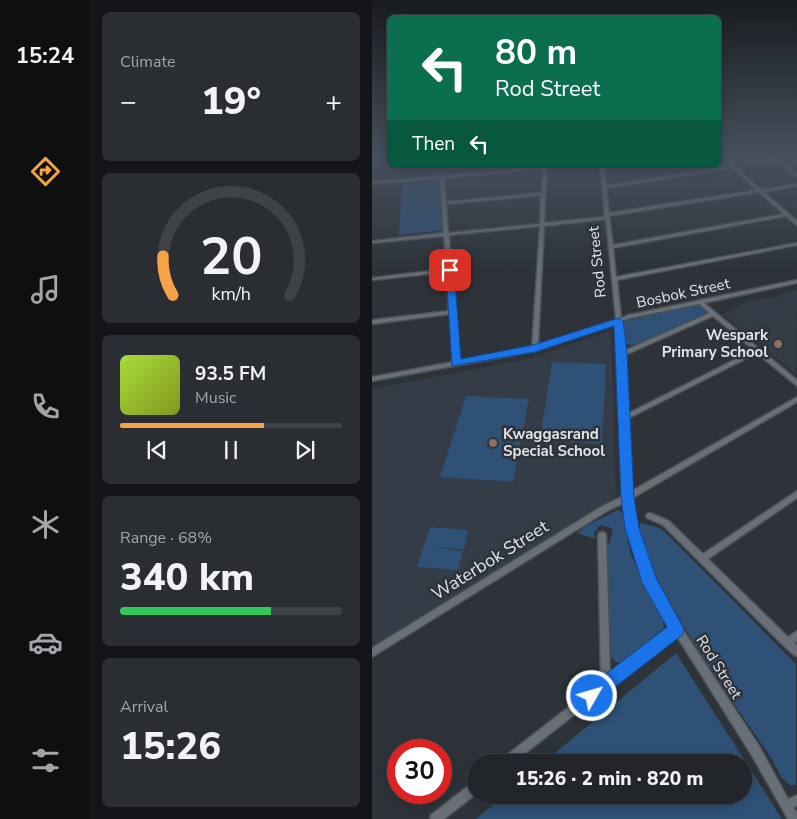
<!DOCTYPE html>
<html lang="en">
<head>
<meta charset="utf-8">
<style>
  :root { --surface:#22262b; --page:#2a2e33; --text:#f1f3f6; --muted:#a2a5a9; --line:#3f4347; --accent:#f6a247 }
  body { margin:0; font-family:"Nunito Sans",sans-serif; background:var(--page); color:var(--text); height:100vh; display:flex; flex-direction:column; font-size:19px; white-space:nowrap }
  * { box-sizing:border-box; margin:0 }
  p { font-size:16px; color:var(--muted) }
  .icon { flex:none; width:28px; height:28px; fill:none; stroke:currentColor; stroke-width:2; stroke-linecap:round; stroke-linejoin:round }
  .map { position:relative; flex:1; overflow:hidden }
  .side { display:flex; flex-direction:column; gap:12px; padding:12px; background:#131518; width:282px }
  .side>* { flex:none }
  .guide { position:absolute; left:15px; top:15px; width:334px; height:152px; border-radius:8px; box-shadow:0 2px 12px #0003,0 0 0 1px var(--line); background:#0b6e4f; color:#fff; overflow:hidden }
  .speed { position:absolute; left:15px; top:739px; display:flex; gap:10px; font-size:25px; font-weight:700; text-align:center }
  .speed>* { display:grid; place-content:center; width:65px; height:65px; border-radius:50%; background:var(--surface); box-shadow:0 2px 12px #0003,0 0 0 1px var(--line); line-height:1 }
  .speed .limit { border:8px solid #d22; background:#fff; color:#111 }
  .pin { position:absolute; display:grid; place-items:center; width:42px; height:42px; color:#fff; margin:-21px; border-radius:10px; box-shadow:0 2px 8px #0006 }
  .me { position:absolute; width:55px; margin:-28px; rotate:52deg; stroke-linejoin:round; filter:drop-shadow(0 0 4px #0008) }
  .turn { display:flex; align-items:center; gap:18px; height:105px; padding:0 25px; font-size:22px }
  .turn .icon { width:65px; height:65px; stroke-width:2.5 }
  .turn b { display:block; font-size:35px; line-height:42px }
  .then { display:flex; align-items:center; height:48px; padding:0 25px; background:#0003; gap:10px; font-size:19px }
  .big { font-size:38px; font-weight:800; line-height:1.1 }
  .side .card { flex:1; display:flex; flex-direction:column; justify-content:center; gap:8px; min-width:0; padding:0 18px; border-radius:8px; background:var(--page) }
  .side .dial { align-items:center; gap:0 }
  .dial svg { height:130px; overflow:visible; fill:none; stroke:var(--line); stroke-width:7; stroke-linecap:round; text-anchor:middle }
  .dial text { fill:var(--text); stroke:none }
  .song { display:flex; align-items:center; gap:15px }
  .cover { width:60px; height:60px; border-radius:8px; background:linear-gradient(135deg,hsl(80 70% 55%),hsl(70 70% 35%)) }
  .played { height:5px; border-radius:2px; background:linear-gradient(90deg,var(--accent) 65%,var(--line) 65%) }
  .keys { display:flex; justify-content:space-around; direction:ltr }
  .heat { display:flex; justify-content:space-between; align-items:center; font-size:28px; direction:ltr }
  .charge { height:8px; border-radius:4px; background:linear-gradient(90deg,#34c759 68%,var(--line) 0) }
  .trip { position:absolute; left:95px; top:754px; width:285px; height:50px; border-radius:25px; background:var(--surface); box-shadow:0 2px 12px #0003,0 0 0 1px var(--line); font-weight:800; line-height:50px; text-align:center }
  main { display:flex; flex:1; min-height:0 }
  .tabs { display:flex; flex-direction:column; width:90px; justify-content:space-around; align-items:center; background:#0e0f11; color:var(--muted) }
  .tabs .icon { width:35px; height:35px }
  .tabs .on { color:var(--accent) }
  .tabs b { font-size:22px; color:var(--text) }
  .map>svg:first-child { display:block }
</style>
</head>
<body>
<main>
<nav class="tabs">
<b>15:24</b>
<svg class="icon on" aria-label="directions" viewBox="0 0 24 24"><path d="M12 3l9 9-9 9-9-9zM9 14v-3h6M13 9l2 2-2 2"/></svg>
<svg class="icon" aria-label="music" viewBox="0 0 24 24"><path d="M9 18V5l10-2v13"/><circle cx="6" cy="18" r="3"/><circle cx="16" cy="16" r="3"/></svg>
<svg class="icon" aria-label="phone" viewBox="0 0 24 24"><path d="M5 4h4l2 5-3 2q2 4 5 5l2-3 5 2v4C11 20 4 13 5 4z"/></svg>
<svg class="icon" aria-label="climate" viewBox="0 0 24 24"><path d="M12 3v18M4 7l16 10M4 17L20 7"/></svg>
<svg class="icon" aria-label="car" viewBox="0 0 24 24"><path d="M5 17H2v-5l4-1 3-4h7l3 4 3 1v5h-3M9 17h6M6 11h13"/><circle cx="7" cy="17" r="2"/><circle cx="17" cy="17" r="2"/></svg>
<svg class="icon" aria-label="filters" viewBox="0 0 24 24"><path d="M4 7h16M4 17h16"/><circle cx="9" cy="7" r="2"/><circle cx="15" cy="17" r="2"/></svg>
</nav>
<section class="side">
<div class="card"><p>Climate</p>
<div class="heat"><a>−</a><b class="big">19°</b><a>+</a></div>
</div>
<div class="card dial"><svg viewBox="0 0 100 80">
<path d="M14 69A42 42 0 1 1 86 69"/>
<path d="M14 69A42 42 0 0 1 8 45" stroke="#f6a247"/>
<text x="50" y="56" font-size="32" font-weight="700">20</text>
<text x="50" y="72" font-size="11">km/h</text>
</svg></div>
<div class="card">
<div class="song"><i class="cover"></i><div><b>93.5 FM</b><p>Music</p></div></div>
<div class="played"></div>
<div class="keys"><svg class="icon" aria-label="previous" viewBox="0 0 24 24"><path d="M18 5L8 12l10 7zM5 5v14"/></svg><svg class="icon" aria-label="pause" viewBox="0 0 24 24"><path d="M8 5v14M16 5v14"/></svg><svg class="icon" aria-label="next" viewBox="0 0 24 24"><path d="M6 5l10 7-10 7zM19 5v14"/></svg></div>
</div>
<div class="card"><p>Range · 68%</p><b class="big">340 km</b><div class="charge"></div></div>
<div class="card"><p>Arrival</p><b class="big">15:26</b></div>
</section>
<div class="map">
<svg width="425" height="819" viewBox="0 0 425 819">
  <rect width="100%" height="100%" fill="#2e3339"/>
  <path fill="#333c47" d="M424,290h1l-1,84 -73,-60 27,-14 30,-4 1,-2z
    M239,331l5,166 -244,149v-257l160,-31z"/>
  <path fill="#2e5175" d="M69,181l3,49 -45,5 3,-51z
    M319,305l13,2 4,5 -3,4 -68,30 -12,-2 -3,-19 3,-4z
    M180,362l54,2 -4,80 -62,-4z
    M94,396l63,3 -16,83 -73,-5z
    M246,510l6,5c2,13 3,26 7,39 9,25 32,46 33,74l-42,34h-6l-5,-5c-2,-35 -5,-72 -4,-107 1,-8 6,-13 5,-22l-12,-3 -6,8 1,6 -18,-6 9,-7z
    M268,523l17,4 8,5 131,132v121h-6l-8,-7 -10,-19c-27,-41 -139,-194 -132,-236z
    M58,527l38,3 -4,19 -34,-2 33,4 -5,19 -41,-3z
    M304,653l106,166h-306l29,-24h238v-33h-199z"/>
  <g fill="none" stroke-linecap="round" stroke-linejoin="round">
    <defs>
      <path id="street" d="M346,155h4l39,35 36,-6v2l-34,6 34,29v4l-11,-9 -173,32 3,29 181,-34v2l-180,35 4,38 8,-3 168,-35v3l-93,20 93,77v6l-40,-33 -130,66 3,73 167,-95v5l-166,97 13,60 17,37 98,150 29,53 9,-4v11l-4,1 4,6v6h-9l-37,-65 -75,-119 -162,127h-12l1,-4 98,-76 -3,-147 1,-2 3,-1 3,1 1,2 4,140 62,-47 -17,-26 -19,-43 -12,-56 -17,8 -235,146v-9l229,-141 22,-11 -4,-142 -3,-31 -81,28 -163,30v-4l81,-15 -3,-48 -78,10v-4l77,-9 -2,-39 -75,8v-2l75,-9 -3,-33 -72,7v-2l72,-8 -4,-55 -68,6v-2l171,-15v-2h4v1l27,-1 -2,1 -25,2 -3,55 61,-6 -5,-52h4l2,21 125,-20zM361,168l24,22 -148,23 -3,-25zM171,169l-1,24 -96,9 -2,-24zM387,192l25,22 -171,31 -4,-29zM169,195l-1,29 -92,9 -2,-29zM234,219l10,101 -78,26 6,-120zM168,226l-8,122 -73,13 -8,-90 1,-1 -1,-1 -2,-34zM327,304l11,9 -86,38 -3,-30 9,-3zM341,316l41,34 -127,64 -2,-59z
        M395,155h4l26,19v3z
        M18,157v2l-18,3v-2z
        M425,491v7l-89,61 80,78 9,-6v10l-3,2 3,2v11l-3,-1 -10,-9 -121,-121 -16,-7 -1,-2 1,-2 3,-1 19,8 34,33z
        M104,782v12l-32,25h-14l1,-4 41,-32z"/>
    </defs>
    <use href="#street" stroke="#4b5054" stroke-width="3"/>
    <use href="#street" fill="#696f76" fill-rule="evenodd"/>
  </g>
  <linearGradient id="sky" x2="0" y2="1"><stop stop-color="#191c1f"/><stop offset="0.58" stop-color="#46505f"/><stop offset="1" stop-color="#46505f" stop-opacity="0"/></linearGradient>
  <rect width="425" height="269" fill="url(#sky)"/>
  <path fill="#1a73e8" stroke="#114b97" d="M78,268l4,2 7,89 72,-14 86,-27 4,3 4,33 7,144 5,30 17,50 28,51 -2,6 -90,70 -7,-3 -2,-6 2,-6 82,-63 -25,-45 -17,-54 -4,-30 -7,-172 -79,26 -83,14 -6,-96z"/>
  <g fill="#8d6e63" stroke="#2e3339" stroke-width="2">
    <circle cx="406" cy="344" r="5"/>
    <circle cx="121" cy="443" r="5"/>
  </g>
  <g text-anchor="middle" stroke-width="5" stroke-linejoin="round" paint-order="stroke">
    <g font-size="15" fill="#e1e5e9" stroke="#2e3339">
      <text transform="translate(225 262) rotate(-96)" y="5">Rod Street</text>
      <text transform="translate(311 293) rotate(-12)" y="5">Bosbok Street</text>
      <text transform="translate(347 667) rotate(58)" y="5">Rod Street</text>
    </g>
    <g font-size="15" font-weight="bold" fill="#e1e5e9" stroke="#2e3339" text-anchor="end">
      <text x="396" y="340">Wespark<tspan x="396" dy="17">Primary School</tspan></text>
      <text x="131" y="439" text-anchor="start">Kwaggasrand<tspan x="131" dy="17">Special School</tspan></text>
    </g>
    <g font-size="18" fill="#e1e5e9" stroke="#2e3339">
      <text transform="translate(118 560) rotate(-32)" y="6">Waterbok Street</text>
    </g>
  </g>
</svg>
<div class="speed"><div class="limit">30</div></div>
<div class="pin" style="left:78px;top:270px;background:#d93025"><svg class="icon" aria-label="arrive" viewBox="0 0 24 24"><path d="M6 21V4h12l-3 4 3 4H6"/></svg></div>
<svg class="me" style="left:220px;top:696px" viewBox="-20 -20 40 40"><circle r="17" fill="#1a73e8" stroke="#fff" stroke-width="3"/><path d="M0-11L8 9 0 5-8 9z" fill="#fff"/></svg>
<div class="trip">15:26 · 2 min · 820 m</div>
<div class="guide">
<div class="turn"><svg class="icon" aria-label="left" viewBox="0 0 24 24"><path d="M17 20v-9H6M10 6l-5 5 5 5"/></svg><div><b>80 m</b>Rod Street</div></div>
<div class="then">Then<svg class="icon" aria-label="left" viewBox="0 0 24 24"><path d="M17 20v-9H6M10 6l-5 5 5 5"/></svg></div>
</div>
</div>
</main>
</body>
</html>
